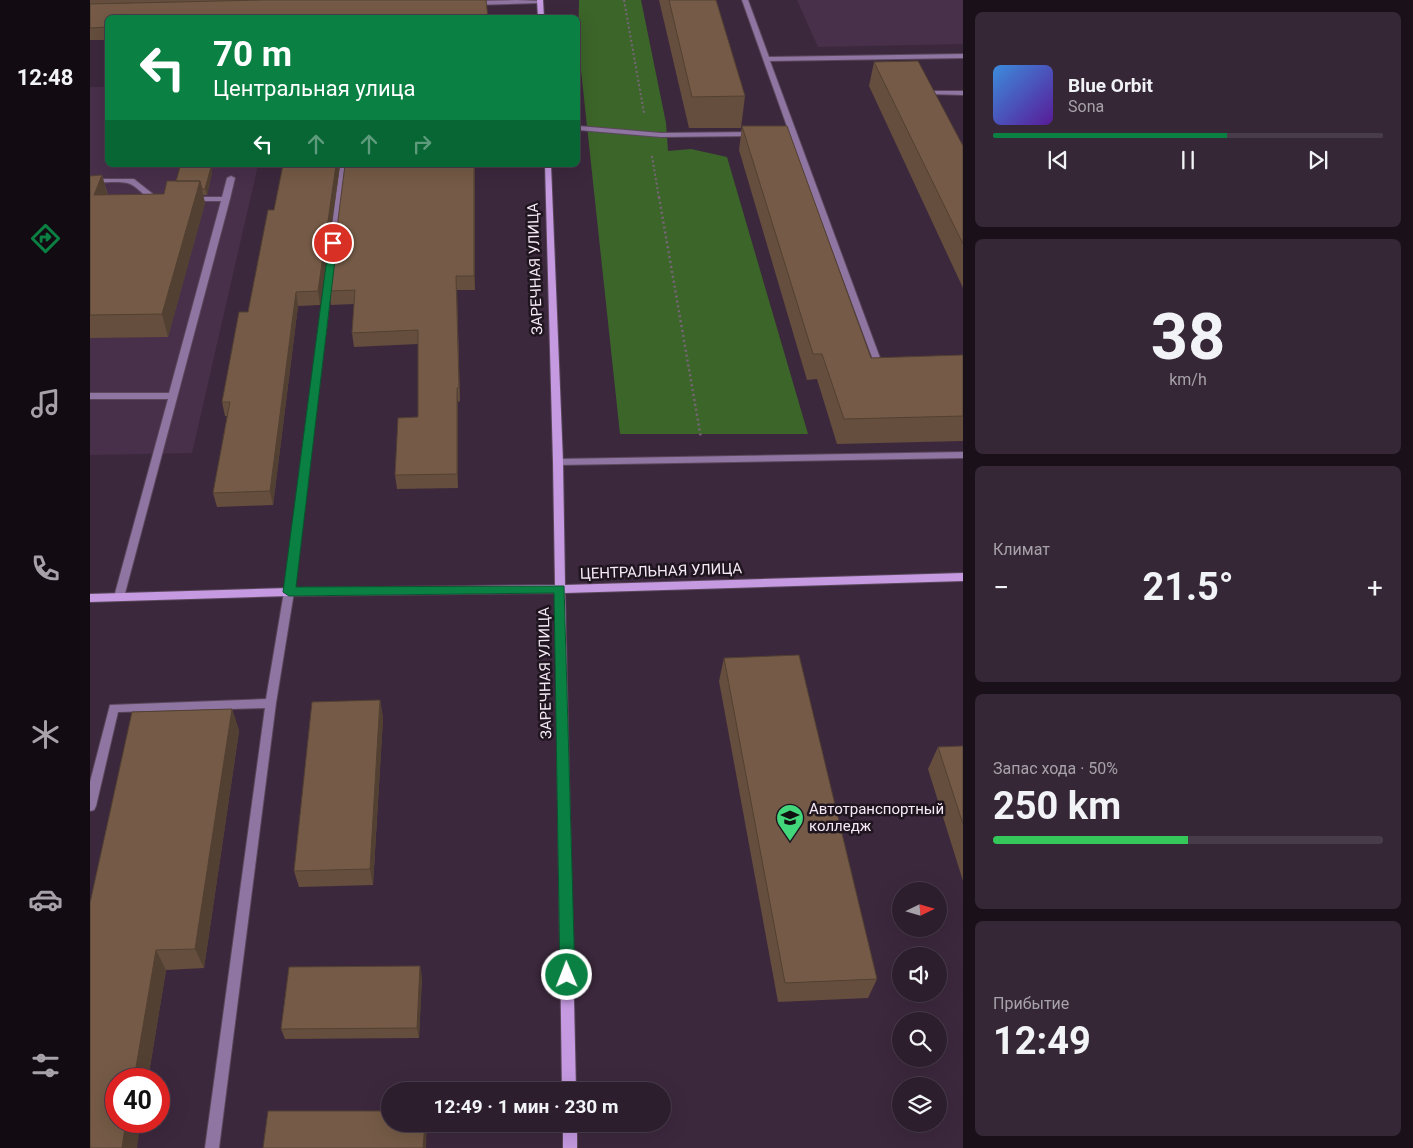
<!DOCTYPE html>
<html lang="ru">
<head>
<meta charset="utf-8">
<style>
  :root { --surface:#2d1e2e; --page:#352736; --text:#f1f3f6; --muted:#a7a2aa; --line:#483c4a; --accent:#0b8043 }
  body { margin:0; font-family:Roboto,sans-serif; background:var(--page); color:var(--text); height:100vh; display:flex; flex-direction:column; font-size:19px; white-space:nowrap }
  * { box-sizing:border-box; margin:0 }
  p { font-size:16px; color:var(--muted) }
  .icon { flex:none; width:28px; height:28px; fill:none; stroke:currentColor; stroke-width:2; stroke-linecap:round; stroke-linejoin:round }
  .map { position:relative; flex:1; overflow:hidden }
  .sheet { display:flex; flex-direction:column; gap:12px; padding:12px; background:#191019; width:450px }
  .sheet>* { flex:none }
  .banner { position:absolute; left:15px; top:15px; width:475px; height:152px; border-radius:8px; box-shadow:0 5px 20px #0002,0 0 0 1px var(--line); background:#0b8043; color:#fff; overflow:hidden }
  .needle { width:32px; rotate:85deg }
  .fabs { position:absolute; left:802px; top:882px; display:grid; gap:10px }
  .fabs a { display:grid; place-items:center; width:55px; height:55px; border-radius:50%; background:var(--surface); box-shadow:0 5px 20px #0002,0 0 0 1px var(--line); font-size:25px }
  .speed { position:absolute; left:15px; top:1068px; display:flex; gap:10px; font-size:25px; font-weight:700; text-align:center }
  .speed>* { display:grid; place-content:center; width:65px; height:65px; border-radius:50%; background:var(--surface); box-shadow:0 5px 20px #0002,0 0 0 1px var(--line); line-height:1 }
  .speed .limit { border:8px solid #d22; background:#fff; color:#111 }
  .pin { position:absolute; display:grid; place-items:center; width:42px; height:42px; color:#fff; margin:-21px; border:2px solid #fff; border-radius:50%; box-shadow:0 1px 5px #0007 }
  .me { position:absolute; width:55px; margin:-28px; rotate:359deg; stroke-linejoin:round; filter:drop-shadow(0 0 4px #0008) }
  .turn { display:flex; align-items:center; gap:18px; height:105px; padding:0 25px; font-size:22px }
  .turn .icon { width:65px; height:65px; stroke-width:2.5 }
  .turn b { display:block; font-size:35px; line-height:42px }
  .lanes { display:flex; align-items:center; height:48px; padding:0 25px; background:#0003; justify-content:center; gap:25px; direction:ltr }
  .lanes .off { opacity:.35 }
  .big { font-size:38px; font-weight:700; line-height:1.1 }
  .sheet .widget { flex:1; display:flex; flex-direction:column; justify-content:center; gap:8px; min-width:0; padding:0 18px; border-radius:8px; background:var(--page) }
  .sheet .dial { align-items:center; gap:0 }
  .dial b { font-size:65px; line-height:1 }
  .song { display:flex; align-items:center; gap:15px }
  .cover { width:60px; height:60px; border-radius:8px; background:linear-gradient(135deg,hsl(210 70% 55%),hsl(270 70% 35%)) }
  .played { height:5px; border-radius:2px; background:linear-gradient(90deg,var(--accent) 60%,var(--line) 60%) }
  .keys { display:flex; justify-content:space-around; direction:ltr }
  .heat { display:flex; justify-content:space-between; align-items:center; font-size:28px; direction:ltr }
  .charge { height:8px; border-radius:4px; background:linear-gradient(90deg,#34c759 50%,var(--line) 0) }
  .trip { position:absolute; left:291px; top:1082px; width:290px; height:50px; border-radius:25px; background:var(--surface); box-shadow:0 5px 20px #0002,0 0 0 1px var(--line); font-weight:700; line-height:50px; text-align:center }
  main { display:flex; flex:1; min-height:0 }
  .tabs { display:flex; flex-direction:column; width:90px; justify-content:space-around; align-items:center; background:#120c12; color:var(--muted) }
  .tabs .icon { width:35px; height:35px }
  .tabs .selected { color:var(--accent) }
  .tabs b { font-size:22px; color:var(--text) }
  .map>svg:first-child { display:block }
</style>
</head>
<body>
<main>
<nav class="tabs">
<b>12:48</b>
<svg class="icon selected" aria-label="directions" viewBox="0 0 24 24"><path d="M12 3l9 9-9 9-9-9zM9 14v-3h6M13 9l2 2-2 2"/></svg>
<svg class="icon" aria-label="music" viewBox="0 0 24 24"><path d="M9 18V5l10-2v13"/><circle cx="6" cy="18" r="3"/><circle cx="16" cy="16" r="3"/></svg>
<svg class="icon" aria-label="phone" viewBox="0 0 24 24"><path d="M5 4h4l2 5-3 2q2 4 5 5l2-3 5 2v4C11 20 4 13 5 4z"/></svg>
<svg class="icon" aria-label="climate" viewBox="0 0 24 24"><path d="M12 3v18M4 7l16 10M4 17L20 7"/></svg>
<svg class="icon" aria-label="car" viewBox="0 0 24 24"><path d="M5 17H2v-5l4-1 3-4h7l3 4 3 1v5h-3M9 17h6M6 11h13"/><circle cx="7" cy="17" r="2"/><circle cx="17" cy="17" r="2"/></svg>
<svg class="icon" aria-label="filters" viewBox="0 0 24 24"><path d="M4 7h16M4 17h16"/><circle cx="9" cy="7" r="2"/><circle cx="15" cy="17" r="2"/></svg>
</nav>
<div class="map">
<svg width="873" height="1148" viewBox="0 0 873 1148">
  <rect width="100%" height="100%" fill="#3c283d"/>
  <path fill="#482f4a" d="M707,0h166v44l-145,3z
    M0,87h17l1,78h150l-66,288 -102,2z"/>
  <path fill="#3c6529" d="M489,0h62l25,123 2,28 23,-2 36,8 81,277h-188l-42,-392z"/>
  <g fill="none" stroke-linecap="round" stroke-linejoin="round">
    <defs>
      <path id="lane" d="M652,0h6l21,57 194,-3v4l-193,3 113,305 3,2 -1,2 -5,1 -4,-3 -86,-232h-13l-3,-2 3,-2h12z
        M841,91h32v4l-34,-1v-2z
        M488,126l83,7 92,-1 3,2 -3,2 -92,1 -83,-7z
        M250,165h6l-52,427 -18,111 -57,445h-14l60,-440 -147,4 -22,94 -2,4 -4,1v-29l20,-77 156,-6 18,-107z
        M141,176l4,2 -5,21 -106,398 -1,3h-8l-1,-3 54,-198h-78v-6h79l52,-192h-29l-4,-2 4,-2h30l5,-19z
        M0,179h44l24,19 6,2c-13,8 -23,-12 -34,-16 -8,-4 -31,-1 -40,-1z
        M873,452v6l-405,7 -5,-3 5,-3z"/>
      <path id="street" d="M426,0l27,1 -3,2 -66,2 -3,-2 3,-2z"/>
      <path id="secondary" d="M447,0h6l1,18h-6z
        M455,165h6l12,297 2,123 398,-12v8l-398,12 11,498h-14l-7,-498 -266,3 -199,6v-8l199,-6 266,-3 -2,-123z
        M473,1124h14v24h-14z"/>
    </defs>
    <use href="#lane" stroke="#5a475b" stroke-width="2"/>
    <use href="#street" stroke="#5a475b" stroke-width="2"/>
    <use href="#secondary" stroke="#5a475b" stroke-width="2"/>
    <path stroke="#776578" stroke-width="2" stroke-dasharray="2 2.5" stroke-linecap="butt" d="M534,0l20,113
      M562,156l7,42"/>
    <path stroke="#776578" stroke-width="2.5" stroke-dasharray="2 3" stroke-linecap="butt" d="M569,197l42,241"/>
    <use href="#lane" fill="#8f75a1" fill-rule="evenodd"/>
    <use href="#street" fill="#8f75a1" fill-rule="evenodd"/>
    <use href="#secondary" fill="#c59ae1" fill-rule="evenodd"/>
  </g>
  <path fill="#654e3d" d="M0,0h396l-378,18v22h-18z
    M569,0h57l29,96 -4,32h-52z
    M784,62l89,84v142l-94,-202z
    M652,126l129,232 92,-3v86l-126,3 -20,-65 -10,1 -68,-230z
    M193,165h57l-20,140 -22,1 -25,199 -56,2 -4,-14 14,-77h-2l-3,-14 26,-90 26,-102z
    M385,165v125h-18l3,111 -2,1v86l-61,1 -2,-14 23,-58v-73l-64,3 -2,-14 2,-29 -23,1 -2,-14z
    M121,167l1,6 -5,22h-4l2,8 -37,134 -78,1v-162l12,-1 6,20 56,-1 12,-13z
    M634,658l153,321 -9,19 -90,4 -59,-321z
    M290,700l3,18 -10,167 -74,2 -5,-16z
    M142,709l7,22 -35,237 -38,2 -18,109h-32l-26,69z
    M873,746v135l-35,-112 10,-22z
    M332,977l-3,61 -134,1 -4,-10z"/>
  <path fill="#524032" d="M246,165h4l-20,140 -2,-14z
    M384,165h1v125l-1,-14z
    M121,167l1,6 -5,22 -2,-6z
    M12,175l6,23 -14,-3z
    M110,181l5,22 -37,134 -6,-23z
    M206,292l2,14 -25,199 -3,-14z
    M367,388l1,14v86l-1,-14z
    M290,700l3,18 -10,167 -3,-16z
    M142,709l7,22 -35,237 -9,-19z
    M66,950l10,20 -18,109h-14z
    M330,966l2,11 -3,61 -2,-10z
    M36,1121h15l-4,27h-15z
    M335,1124h2l-1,24h-3z"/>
  <path fill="#755b47" stroke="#524032" d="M172,0h224l2,18h-380v9l-18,1v-24z
    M579,0h47l29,96 -53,1z
    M828,61l45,85v98l-89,-182z
    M652,126h45l84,232 92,-3v61l-119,3 -22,-65h-9z
    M193,165h53l-18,126 -22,1 -26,199 -57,2 17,-91h-8l17,-90h9l20,-102h6z
    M255,165h129v111h-18l3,111 -2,1v86l-62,1 3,-57 20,-1v-87l-66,3 3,-43 -26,1z
    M90,167h31l-6,22h-3l-2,-8h-24z
    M12,175l-8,20 70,-1 3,-13h33l-38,133 -72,1v-139z
    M709,655l78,324 -92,4 -61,-325z
    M290,700l-10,169 -76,2 18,-169z
    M142,709l-37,240 -39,1 -22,129h-18v42h10l-4,27h-32v-245l42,-191z
    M873,746v78l-25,-77z
    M330,966l-3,62 -136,1 8,-62z
    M178,1111h122v13h35l-2,24h-160z"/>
  <path fill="#0b8043" stroke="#07532c" d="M243,240l4,3 -41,344 268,-1 11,389 -3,5 -5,2 -5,-2 -2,-5 -6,-382 -265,3 -6,-4 46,-349z"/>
  <defs>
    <symbol id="university-pin" viewBox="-11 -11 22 30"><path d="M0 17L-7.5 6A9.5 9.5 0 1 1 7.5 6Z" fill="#42d77b" stroke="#1e151e"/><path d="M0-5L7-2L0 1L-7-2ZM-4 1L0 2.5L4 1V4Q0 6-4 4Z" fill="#111"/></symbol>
  </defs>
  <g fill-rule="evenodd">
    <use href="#university-pin" x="684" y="802" width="32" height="43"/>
  </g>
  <g text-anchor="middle" stroke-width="5" stroke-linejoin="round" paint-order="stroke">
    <g font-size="15" fill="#f6e8f6" stroke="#1e151e">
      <text transform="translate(445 269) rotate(-92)" y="5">ЗАРЕЧНАЯ УЛИЦА</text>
      <text transform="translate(571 571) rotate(-2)" y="5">ЦЕНТРАЛЬНАЯ УЛИЦА</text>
      <text transform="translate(455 673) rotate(-91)" y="5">ЗАРЕЧНАЯ УЛИЦА</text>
    </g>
    <g font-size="15" fill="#f6e8f6" stroke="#1e151e" text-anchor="start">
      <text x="719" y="814">Автотранспортный<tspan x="719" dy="17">колледж</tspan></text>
    </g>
  </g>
</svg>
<div class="fabs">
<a><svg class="needle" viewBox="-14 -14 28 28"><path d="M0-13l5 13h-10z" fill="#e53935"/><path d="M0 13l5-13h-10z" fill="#a7a2aa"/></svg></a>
<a><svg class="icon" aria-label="sound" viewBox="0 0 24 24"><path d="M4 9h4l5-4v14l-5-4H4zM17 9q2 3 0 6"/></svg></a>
<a><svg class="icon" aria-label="search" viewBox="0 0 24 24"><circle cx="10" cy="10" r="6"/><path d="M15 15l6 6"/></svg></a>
<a><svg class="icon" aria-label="layers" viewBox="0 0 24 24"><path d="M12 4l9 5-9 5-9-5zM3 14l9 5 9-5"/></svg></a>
</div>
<div class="speed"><div class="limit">40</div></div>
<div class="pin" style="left:243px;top:243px;background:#d93025"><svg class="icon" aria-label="arrive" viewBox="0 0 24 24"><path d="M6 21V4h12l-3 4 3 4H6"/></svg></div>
<svg class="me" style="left:477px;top:975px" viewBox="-20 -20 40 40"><circle r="17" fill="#0b8043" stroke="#fff" stroke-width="3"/><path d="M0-11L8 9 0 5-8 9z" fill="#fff"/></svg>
<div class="trip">12:49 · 1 мин · 230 m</div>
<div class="banner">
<div class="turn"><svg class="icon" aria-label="left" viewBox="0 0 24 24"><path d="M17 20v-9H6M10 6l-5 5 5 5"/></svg><div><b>70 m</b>Центральная улица</div></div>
<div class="lanes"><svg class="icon" aria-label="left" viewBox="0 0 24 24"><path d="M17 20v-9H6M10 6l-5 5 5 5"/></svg><svg class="icon off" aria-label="ahead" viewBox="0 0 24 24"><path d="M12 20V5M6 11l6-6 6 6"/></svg><svg class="icon off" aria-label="ahead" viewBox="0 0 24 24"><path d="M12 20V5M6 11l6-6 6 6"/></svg><svg class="icon off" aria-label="right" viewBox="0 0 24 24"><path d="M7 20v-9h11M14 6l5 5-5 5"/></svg></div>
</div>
</div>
<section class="sheet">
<div class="widget">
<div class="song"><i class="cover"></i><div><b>Blue Orbit</b><p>Sona</p></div></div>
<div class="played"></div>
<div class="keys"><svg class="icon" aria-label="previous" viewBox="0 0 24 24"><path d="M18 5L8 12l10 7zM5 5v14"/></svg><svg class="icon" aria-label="pause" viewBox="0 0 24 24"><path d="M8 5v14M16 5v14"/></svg><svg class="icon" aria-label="next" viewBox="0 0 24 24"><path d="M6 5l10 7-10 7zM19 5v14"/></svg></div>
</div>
<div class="widget dial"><b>38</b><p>km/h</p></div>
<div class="widget"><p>Климат</p>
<div class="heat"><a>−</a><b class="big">21.5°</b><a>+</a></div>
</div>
<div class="widget"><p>Запас хода · 50%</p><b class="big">250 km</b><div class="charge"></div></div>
<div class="widget"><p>Прибытие</p><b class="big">12:49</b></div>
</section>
</main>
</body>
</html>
